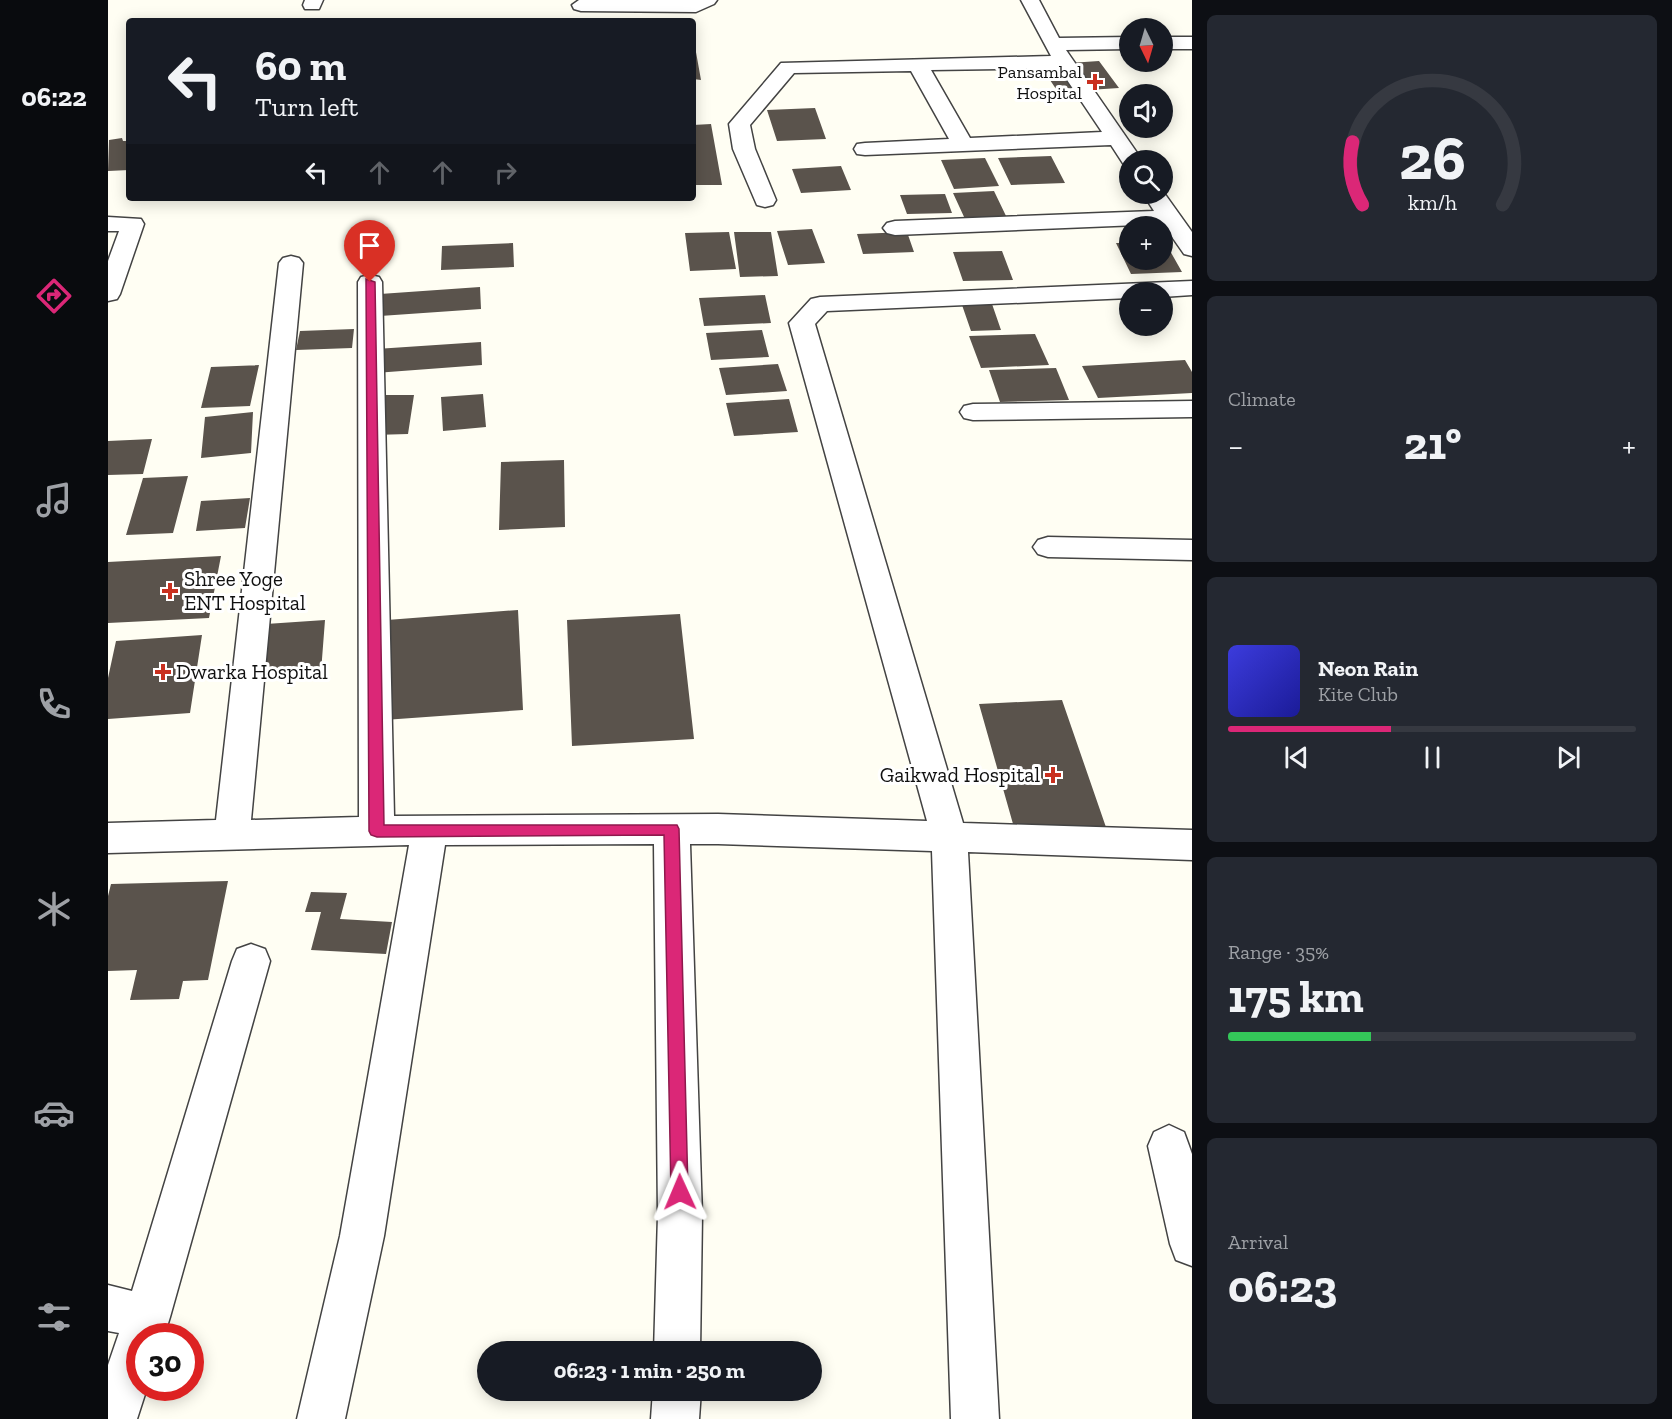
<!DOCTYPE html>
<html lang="en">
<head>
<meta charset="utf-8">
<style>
  :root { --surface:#171b24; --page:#242831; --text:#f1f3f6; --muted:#9ea1a6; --line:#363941; --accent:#db2777 }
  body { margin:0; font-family:"Zilla Slab",serif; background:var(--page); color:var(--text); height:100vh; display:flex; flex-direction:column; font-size:22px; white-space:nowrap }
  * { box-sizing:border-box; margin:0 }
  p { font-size:20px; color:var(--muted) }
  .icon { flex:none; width:33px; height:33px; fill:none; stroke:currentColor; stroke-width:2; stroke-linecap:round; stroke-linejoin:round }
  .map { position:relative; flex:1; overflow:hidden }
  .sheet { display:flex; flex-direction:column; gap:15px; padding:15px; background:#0d0f14; width:480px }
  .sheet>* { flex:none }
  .top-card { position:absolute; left:18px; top:18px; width:570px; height:183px; border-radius:6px; box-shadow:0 3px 15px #0003; background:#171b24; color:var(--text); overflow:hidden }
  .needle { width:39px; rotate:175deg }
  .tools { position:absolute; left:1011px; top:18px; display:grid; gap:12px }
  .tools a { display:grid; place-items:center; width:54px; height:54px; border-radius:50%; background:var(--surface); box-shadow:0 3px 15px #0003; font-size:30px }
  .speed { position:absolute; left:18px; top:1323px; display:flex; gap:12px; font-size:30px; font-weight:700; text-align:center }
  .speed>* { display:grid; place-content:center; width:78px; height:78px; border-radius:50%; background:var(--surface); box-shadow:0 3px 15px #0003; line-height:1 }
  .speed .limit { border:9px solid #d22; background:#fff; color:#111 }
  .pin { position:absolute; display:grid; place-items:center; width:51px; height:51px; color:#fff; margin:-62px -26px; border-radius:50% 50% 50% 0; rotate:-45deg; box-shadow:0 0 6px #0007 }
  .pin .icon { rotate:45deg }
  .me { position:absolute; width:66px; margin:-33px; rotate:359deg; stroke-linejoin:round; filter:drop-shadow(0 0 4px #0008) }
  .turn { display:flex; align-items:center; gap:21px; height:126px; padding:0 30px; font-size:27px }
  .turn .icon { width:78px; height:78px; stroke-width:2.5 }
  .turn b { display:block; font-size:42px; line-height:51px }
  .lanes { display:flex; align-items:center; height:57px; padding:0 30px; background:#0003; justify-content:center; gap:30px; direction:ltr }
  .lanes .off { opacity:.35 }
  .big { font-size:45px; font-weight:800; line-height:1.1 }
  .sheet .widget { flex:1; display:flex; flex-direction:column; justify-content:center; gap:9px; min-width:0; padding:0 21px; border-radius:9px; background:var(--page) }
  .sheet .dial { align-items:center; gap:0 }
  .dial svg { height:156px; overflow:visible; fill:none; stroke:var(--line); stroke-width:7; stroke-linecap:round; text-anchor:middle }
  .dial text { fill:var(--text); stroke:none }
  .song { display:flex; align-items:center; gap:18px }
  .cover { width:72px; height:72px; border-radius:9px; background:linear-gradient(135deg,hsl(240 70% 55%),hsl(240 70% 35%)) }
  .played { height:6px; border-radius:3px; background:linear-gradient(90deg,var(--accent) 40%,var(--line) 40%) }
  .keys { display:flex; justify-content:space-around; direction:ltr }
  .heat { display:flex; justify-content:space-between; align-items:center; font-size:33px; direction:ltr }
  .charge { height:9px; border-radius:4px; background:linear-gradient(90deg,#34c759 35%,var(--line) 0) }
  .trip { position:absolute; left:369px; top:1341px; width:345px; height:60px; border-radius:30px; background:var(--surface); box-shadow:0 3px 15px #0003; font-weight:800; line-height:60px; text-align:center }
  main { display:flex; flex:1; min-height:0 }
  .tab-bar { display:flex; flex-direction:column; width:108px; justify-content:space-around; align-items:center; background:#090b0e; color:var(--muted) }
  .tab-bar .icon { width:42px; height:42px }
  .tab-bar .on { color:var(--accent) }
  .tab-bar b { font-size:27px; color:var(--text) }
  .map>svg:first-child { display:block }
</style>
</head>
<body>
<main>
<nav class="tab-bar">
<b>06:22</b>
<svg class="icon on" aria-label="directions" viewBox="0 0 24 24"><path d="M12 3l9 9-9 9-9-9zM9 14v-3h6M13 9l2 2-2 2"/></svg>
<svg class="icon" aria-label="music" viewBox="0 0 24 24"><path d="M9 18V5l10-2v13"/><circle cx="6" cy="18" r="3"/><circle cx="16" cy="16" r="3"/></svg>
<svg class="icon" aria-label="phone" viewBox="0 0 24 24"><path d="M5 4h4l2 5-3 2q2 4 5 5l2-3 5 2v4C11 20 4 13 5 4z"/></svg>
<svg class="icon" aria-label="climate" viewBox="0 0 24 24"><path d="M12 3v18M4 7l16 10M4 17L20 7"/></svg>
<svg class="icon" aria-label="car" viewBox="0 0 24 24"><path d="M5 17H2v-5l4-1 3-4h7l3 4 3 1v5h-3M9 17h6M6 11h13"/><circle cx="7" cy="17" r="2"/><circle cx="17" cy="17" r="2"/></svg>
<svg class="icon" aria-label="filters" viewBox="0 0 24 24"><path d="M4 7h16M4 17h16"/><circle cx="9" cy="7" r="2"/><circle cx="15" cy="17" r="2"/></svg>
</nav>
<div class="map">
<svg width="1084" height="1419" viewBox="0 0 1084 1419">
  <rect width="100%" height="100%" fill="#fffef3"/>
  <path fill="#5a534c" d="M585,41h1l7,39 -8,-1z
    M991,61l20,27 -61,4 -18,-27z
    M707,108l11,31 -49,2 -10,-31z
    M603,124l11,61h-29v-60z
    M14,138l1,3h6v29l-21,1 1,-31z
    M943,156l14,27 -54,2 -13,-27z
    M877,158l14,28 -45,3 -13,-29z
    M733,166l10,24 -50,3 -9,-24z
    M886,191l13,27 -42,1 -12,-26z
    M837,194l7,19 -45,1 -7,-19z
    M704,229l13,34 -37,2 -11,-34z
    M621,232l7,37 -46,2 -5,-38z
    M626,232h37l7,44 -38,1z
    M799,232l7,20 -51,2 -6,-20z
    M1054,242h3l17,30 -51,2 -15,-31h14v17h32z
    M405,243l1,24 -73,3 1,-24z
    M894,251l11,29 -50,1 -10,-29z
    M372,287l1,22 -101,7v-22z
    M657,295l6,28 -67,3 -5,-28z
    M884,304l9,26 -30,1 -9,-26z
    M246,329l-2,19 -56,2 4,-19z
    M654,330l7,27 -58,3 -5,-27z
    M927,334l14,31 -68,3 -12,-32z
    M373,342l1,23 -107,8 1,-24z
    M1077,360l7,12v21l-94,5 -16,-32z
    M670,364l9,27 -61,4 -7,-27z
    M151,365l-9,41 -49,2 10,-41z
    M948,368l13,32 -69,2 -11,-32z
    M375,394l3,33 -43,4 -2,-34z
    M272,395h34l-6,39 -35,1z
    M681,399l9,33 -64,4 -8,-33z
    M145,412l-2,41 -50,5 4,-41z
    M44,439l-9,35 -35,1v-34z
    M456,460l1,67 -66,3 2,-68z
    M80,476l-15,57 -47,2 17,-57z
    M142,498l-5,30 -49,3 5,-30z
    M113,556l-12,62 -101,5v-61z
    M410,610l5,100 -139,10 3,-100z
    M572,614l14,125 -122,7 -5,-126z
    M217,620l-4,52 -61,4 6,-52z
    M94,635l-12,78 -82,6v-41l8,-37z
    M954,700l46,133 -91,5 -38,-134z
    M120,881l-20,99 -25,1 -4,18 -49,1 7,-30 -29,1v-75l3,-12z
    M203,892l36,1 -7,26 52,3 -6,32 -75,-4 10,-38h-16z"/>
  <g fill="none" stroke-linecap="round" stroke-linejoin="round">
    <defs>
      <path id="minor" d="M197,0h18l-4,9h-14l-2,-4z
        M471,0h138l-3,4 -18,8 -115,-1 -7,-2 -2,-4z
        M913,0h18l20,38 71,-1v12l-64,1 76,110h-12v6l-6,-1 -13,-20 -246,10 -8,-1 -3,-5 3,-5 8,-1 84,-4 -38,-68 -117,2 -44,52 5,24 21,51 -3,5 -8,2 -8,-2 -24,-56 -4,-25 52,-61 270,-7zM951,68l43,64 -132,6 -39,-68z
        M1054,37h30v12h-30z
        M1054,190l30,42v24l-8,-2 -21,-30 -268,11 -8,-2 -4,-5 4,-5 8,-2 259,-10 -11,-17h19z
        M0,217l33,2 3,5 -24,70 -3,5 -9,2v-40l11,-30h-11z
        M183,256l8,2 4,5 -52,557 108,-3 -1,-535 3,-5 9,-2 9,2 3,5 12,534 324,-2 209,7 -138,-498 22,-24 9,-2 372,-16v14l-30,2v-5h-32v6l-303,13 -12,13 148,499 229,7v30l-224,-8 31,567h-48l-19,-568 -214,-7h-28l12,371 -2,137h-46l4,-137 -4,-371 -209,1 -61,391 -39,183h-48l43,-183 69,-391 -301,8v-30l108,-3 63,-557 4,-5z
        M1084,401v16l-219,3 -9,-2 -4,-6 4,-6 9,-2z
        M940,537l144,3v20l-144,-3 -10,-3 -5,-7 5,-7z
        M143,944l14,5 5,12 -100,356 -6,19h-24v52h7l-10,31h-29v-54l11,-32 -11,-2v-46l24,6 100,-330 5,-12z
        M1061,1125l15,7 8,22v112l-16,-6 -6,-16 -22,-98 6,-14z
        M545,1390h48l-2,29h-48z"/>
    </defs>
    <use href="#minor" stroke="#434343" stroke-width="3"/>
    <use href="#minor" fill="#fff" fill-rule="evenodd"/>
  </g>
  <path fill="#db2777" stroke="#8e194d" stroke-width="1.5" d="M258,279l9,3 9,543h293l2,4 9,363 -2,7 -6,2 -7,-2 -2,-7 -7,-357 -287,2 -6,-2 -2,-4z"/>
  <g fill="#c9301f" stroke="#fff" stroke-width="2">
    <path d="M984 73h6v6h6v6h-6v6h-6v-6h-6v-6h6z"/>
    <path d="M59 582h6v6h6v6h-6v6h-6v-6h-6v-6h6z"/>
    <path d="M52 663h6v6h6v6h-6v6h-6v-6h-6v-6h6z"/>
    <path d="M942 766h6v6h6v6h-6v6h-6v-6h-6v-6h6z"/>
  </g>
  <g text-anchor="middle" stroke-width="6" stroke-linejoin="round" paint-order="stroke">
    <g font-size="18" fill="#101010" stroke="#fff" text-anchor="end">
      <text x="974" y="78">Pansambal<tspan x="974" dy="21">Hospital</tspan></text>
    </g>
    <g font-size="21" fill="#101010" stroke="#fff" text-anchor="start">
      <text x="76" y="586">Shree Yoge<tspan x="76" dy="24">ENT Hospital</tspan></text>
      <text x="68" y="679">Dwarka Hospital</text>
      <text x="932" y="782" text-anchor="end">Gaikwad Hospital</text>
    </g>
  </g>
</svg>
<div class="tools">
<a><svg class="needle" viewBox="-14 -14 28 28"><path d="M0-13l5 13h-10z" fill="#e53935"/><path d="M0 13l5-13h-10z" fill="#9ea1a6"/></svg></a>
<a><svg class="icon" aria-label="sound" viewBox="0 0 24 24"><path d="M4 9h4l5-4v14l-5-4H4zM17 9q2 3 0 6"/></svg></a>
<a><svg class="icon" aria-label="search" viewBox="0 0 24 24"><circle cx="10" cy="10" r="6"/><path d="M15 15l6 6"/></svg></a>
<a>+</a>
<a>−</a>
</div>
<div class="speed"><div class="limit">30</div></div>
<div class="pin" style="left:262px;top:282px;background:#d93025"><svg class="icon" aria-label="arrive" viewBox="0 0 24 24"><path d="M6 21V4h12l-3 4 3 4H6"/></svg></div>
<svg class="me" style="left:572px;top:1192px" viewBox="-20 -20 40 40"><path d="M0-17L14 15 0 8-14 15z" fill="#db2777" stroke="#fff" stroke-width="4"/></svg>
<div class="trip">06:23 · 1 min · 250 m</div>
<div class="top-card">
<div class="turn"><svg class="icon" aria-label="left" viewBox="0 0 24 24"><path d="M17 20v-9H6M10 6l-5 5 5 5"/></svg><div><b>60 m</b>Turn left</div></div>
<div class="lanes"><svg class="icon" aria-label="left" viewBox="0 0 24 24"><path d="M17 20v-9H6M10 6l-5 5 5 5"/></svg><svg class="icon off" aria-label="ahead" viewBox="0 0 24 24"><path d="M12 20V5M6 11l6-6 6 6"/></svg><svg class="icon off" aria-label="ahead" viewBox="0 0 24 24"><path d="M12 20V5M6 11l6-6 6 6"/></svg><svg class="icon off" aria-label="right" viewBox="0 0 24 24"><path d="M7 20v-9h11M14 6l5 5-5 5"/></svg></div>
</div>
</div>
<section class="sheet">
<div class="widget dial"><svg viewBox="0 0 100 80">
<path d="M14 69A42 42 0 1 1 86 69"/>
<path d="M14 69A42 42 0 0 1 9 37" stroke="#db2777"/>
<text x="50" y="56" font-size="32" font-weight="700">26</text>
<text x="50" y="72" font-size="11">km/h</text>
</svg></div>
<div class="widget"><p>Climate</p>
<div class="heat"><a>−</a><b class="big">21°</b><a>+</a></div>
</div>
<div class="widget">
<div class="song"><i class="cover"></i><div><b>Neon Rain</b><p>Kite Club</p></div></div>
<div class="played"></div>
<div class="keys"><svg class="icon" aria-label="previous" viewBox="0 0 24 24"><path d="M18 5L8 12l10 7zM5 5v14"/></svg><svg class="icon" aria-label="pause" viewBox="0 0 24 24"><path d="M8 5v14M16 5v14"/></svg><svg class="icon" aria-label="next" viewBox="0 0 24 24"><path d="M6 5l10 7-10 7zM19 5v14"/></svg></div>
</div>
<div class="widget"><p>Range · 35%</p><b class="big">175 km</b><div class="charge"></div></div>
<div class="widget"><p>Arrival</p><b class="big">06:23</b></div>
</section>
</main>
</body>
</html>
